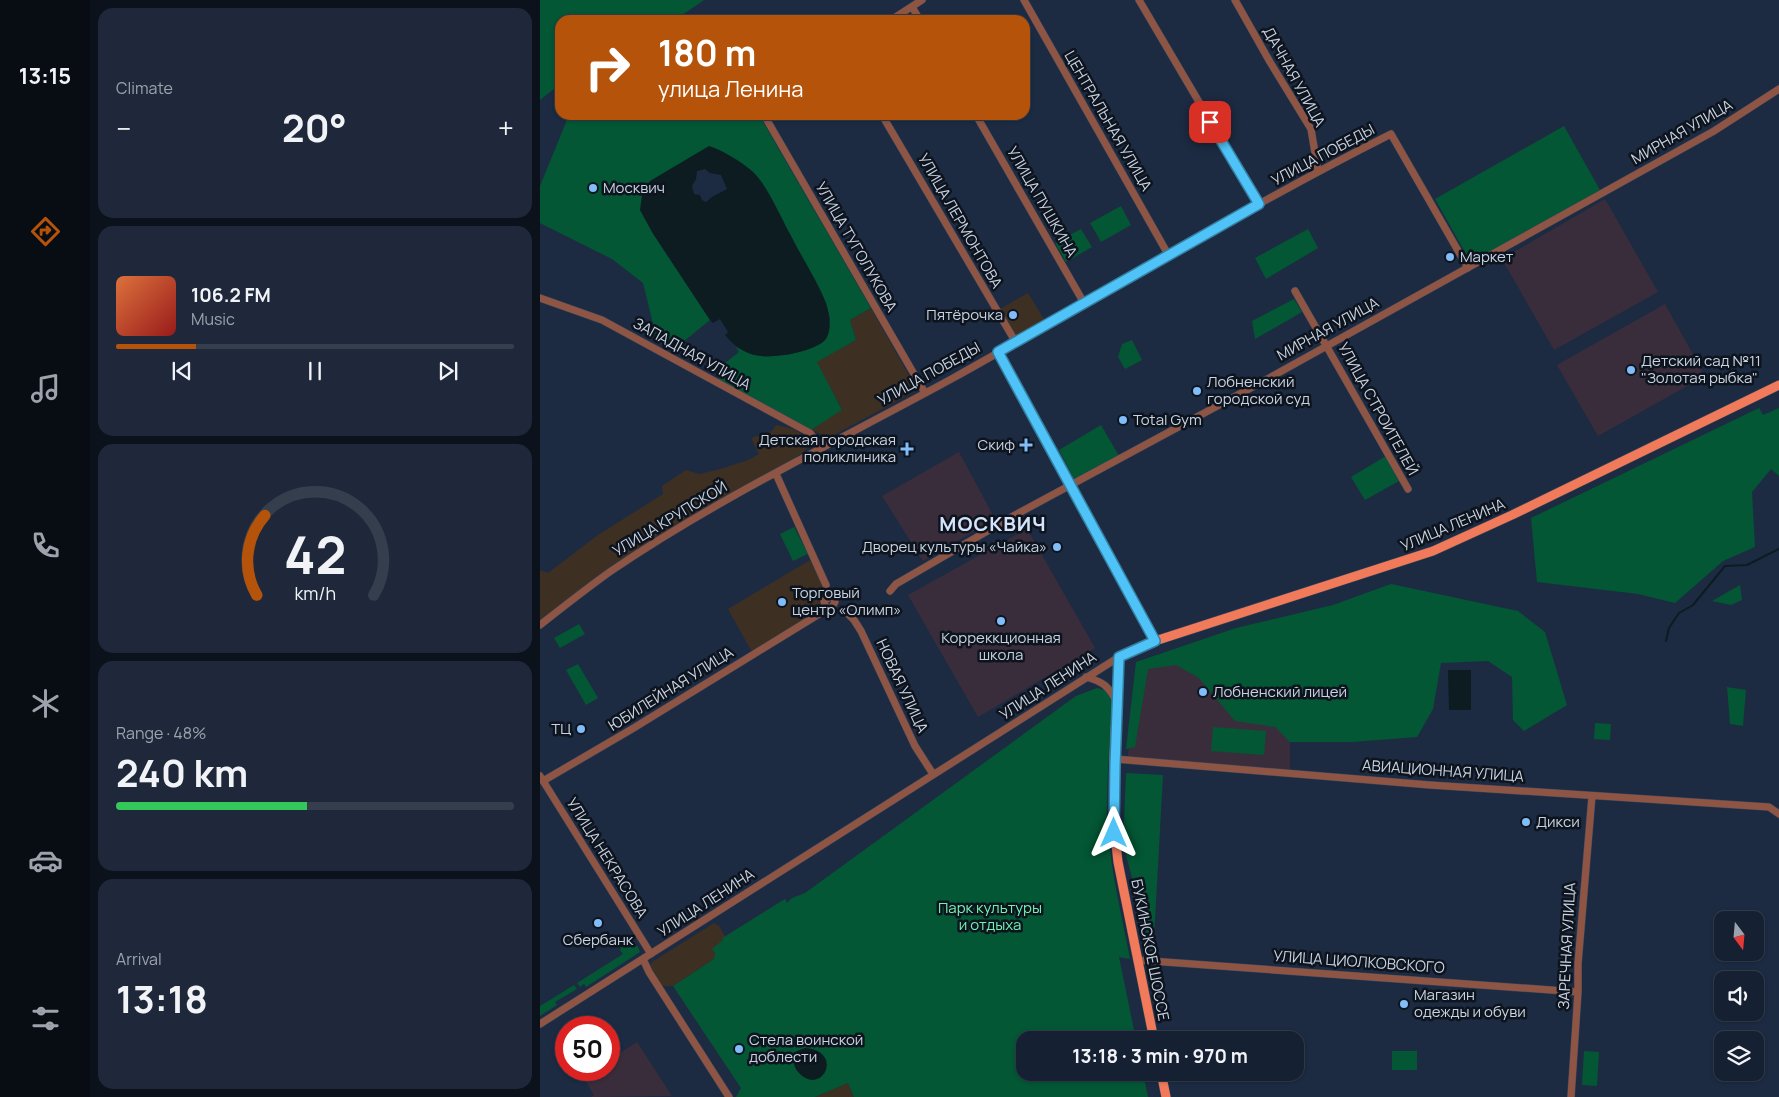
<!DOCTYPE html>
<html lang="en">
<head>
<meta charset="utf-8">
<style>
  :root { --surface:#152032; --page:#1e283a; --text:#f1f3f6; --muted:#9da3ac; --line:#343e4d; --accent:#b45309 }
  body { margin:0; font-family:Manrope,sans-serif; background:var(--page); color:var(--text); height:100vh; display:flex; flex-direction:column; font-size:19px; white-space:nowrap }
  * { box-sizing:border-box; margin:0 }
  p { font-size:16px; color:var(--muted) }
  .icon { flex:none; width:28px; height:28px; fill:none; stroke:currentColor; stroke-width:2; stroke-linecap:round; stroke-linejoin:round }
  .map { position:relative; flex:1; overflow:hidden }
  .side { display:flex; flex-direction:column; gap:8px; padding:8px; background:#0c121c; width:450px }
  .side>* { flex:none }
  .banner { position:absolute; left:15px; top:15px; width:475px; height:105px; border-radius:15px; box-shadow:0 1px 4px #0004,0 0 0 1px var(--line); background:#b45309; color:#fff; overflow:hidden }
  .needle { width:32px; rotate:164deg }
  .fabs { position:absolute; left:1174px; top:911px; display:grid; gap:10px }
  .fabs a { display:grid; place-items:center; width:50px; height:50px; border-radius:10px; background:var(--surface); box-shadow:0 1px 4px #0004,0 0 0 1px var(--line); font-size:25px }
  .speed { position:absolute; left:15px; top:1016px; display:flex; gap:10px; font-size:25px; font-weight:700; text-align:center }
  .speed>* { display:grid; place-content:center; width:65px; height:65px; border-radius:50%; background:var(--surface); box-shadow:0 1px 4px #0004,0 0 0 1px var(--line); line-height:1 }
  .speed .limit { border:8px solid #d22; background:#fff; color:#111 }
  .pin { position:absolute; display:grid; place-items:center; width:42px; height:42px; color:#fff; margin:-21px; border-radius:10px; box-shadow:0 2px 8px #0006 }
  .me { position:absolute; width:55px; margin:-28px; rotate:0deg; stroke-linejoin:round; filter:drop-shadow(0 0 4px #0008) }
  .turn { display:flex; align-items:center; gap:18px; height:105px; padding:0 20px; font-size:22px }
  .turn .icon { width:65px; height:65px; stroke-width:2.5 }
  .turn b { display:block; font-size:35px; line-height:42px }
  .big { font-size:38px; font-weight:700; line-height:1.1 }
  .side .card { flex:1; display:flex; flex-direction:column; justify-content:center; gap:8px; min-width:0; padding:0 18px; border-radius:15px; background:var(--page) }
  .side .dial { align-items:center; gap:0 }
  .dial svg { height:130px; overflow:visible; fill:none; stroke:var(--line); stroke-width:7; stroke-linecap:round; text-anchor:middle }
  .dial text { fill:var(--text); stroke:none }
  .song { display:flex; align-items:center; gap:15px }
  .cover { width:60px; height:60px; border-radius:8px; background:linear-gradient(135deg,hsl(20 70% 55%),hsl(0 70% 35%)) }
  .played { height:5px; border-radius:2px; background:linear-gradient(90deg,var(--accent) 20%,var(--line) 20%) }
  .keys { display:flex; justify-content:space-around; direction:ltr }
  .heat { display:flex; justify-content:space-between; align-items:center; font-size:28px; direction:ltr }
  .charge { height:8px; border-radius:4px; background:linear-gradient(90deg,#34c759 48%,var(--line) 0) }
  .trip { position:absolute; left:476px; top:1031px; width:288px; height:50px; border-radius:15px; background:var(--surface); box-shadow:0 1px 4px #0004,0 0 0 1px var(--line); font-weight:700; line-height:50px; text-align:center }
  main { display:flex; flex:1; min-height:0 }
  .menu { display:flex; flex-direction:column; width:90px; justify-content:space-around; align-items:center; background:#080d14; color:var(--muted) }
  .menu .icon { width:35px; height:35px }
  .menu .active { color:var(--accent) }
  .menu b { font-size:22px; color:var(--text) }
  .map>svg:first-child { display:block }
</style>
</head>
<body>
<main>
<nav class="menu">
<b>13:15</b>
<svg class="icon active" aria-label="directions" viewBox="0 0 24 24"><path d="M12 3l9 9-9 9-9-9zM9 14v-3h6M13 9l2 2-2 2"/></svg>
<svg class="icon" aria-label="music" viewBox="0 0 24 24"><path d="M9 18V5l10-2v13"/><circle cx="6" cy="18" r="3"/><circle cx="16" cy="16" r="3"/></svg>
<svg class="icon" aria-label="phone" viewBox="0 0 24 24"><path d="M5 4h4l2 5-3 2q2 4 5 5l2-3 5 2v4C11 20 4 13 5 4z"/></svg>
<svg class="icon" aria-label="climate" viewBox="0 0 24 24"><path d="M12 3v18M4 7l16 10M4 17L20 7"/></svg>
<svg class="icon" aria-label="car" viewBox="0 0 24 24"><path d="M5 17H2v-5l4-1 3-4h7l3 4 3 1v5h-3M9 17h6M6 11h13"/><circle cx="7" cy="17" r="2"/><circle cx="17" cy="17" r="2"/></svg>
<svg class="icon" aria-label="filters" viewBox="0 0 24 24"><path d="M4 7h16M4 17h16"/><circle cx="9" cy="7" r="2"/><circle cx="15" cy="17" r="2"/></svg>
</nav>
<section class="side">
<div class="card"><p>Climate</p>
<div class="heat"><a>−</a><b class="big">20°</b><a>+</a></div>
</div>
<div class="card">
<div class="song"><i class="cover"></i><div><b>106.2 FM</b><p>Music</p></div></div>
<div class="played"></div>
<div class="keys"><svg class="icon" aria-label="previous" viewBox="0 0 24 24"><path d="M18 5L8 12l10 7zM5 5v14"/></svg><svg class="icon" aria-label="pause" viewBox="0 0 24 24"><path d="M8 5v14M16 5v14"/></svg><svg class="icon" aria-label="next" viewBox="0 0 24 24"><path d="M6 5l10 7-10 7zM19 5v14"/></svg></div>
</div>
<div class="card dial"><svg viewBox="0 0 100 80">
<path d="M14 69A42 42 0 1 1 86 69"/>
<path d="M14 69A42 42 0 0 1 19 20" stroke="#b45309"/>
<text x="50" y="56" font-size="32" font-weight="700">42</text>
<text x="50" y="72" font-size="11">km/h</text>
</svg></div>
<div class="card"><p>Range · 48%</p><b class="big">240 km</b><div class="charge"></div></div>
<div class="card"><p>Arrival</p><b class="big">13:18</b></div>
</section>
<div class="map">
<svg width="1239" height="1097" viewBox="0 0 1239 1097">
  <rect width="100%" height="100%" fill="#1c2b42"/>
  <path fill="#3e2f23" d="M488,293l17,28 -30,17 -17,-28z
    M331,308l45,80 -4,5 -78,42h-11l-12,-5 31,-21 -26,-47 40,-22 -6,-20z
    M236,425l18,4 11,8 3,5 -1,6 -3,4 -68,40 -10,3 -112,69 -74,57v-51l8,3 50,-38 65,-41 -1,-8 24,-16 13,4 22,-5 27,-9 11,-6 -8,-16 21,-7z
    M270,560l11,22 1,8 -1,10 -5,10 -12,11 -52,31 -24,-43z
    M174,923l5,3 6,10 -10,17 -1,6 -41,27h-11l-12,-18v-3l2,-3z
    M308,1083l6,14h-39z"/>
  <path fill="#3a2d3b" d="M1065,199l53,93 -104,58 -52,-91z
    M1125,304l40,72 -107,60 -41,-71z
    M419,452l36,67 -72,42 -41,-65z
    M487,529l68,119 -117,69 -70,-122z
    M701,639l49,93v38l-162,-13 8,-80 28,-19z
    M97,1042l35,54 -81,1 3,-2 -11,-18 10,-7h16v-10z"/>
  <path fill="#035734" d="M0,0h164l-29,20h-115v64l-20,16z
    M29,115h190l112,193 -21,12 6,20 -39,22 25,48 -31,20 -92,-49 1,-14 19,-15 -3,-5c31,14 61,11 90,-8l4,-20 -4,-15 -47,-91 -70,-67 -57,86 58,88 -38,31 -15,-11 -14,-57 -31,-24 -72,-36v-37z
    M1024,126l36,64 -129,73 -36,-64z
    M581,206l10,19 -30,17 -11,-19z
    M541,229l11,18 -26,15 -11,-19z
    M768,229l10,19 -52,31 -11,-21z
    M754,299l8,13 -47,27 -3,-18z
    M592,340l10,20 -17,9 -7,-12 4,-13z
    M1219,408l4,7 16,-7v68l-8,-7 -19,23 3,55 -32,14 -48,42 -37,-9 -101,-12 -6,-64z
    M561,425l18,31 -45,23 -15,-29z
    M846,456l13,25 -34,19 -14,-23z
    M254,527l14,27 -15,7 -13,-27z
    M851,584l127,27 27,21 22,73 -43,26 -11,-11 -1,-43 -24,-16 -47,2 -8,46 -16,28 -65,5h-62l-15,-15 -40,-6 -36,-43 -23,-13 -28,4 -13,78 -9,2 10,-87 100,-34 97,-23z
    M1200,585l2,15 -11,5 -19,-4z
    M39,624l6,10 -25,14 -6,-10z
    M38,664l20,34 -12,7 -20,-35z
    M1187,687l19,3 -3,36 -13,-2z
    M557,688c10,2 13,5 16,14 -3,43 -8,85 -5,127 3,44 14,87 22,130l-11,-2 17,83h-111v32l118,1 5,24h-294l-6,-14 -33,14h-79l5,-9 -68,-102 41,-27 1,-6 -3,-4 11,-9 -1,-2 2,-1 61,-38 2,4 5,-5 13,-5 271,-197z
    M1055,723l16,1 -1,16 -16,-1z
    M673,727l53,4 -2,24 -53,-4z
    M586,773l37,2 -10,181 -30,-112z
    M91,941l7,6 2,5 -54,35 -2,-3 -4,3 -3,-4 46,-29 -3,-4 1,-3z
    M34,985l3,4 -22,13 2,3 -17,11v-10z
    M852,1051h25v19h-25z
    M1044,1051l15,1 -2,34 -15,-1z"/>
  <path fill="#0c1c21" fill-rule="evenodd" d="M169,146c15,5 31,15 43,25 15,13 29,47 39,65 11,22 26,44 35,67 3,10 6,24 1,34 -5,11 -33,17 -44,18 -26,4 -41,0 -58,-20l3,-3 -8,-13 -7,4 -3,-3 -58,-88 -12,-22 2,-15 8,-14zM165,169l5,4 11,2 6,14 -15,8 -6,5 -4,-2 -2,-5 -6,-1 -2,-8 4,-7 1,-8z
    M908,670h23v40h-22z
    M265,1048c40,3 17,49 -6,25 -7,-7 -6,-14 -2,-22z"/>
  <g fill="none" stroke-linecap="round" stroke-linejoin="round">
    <path stroke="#0c1c21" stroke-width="2" d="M1126,641l3,-13 10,-15 14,-8 32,-39 22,-1 32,-16"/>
    <defs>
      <path id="minor" d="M484,0l145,256
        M599,0l120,204
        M695,0l35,62 41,67 7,42
        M372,7l8,13
        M351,20l31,-20
        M224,115l161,278
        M342,115l133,226
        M436,115l108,188
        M755,291l113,198
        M0,298l62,22 208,113 12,15
        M458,352l157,289
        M236,474l50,111
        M350,591l6,-7 119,-69 256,-138 443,-246 65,-42
        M304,610l10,10 7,11 54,115 18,28
        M0,625c23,-18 47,-37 71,-54 109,-74 229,-131 344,-194 145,-81 287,-168 436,-243l77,134
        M546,677c18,5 22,9 31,25
        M575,759l315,26 339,22 10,7
        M0,776l111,178
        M3,781l89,-52 197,-121 3,-1 3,-5 -2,-4 -3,-1 -6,4 1,5 4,2
        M103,959l6,13 80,125
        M597,960l441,32
        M0,1024l579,-367
        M1031,1097l7,-105v-28l14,-168"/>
      <path id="major" d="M614,1040l-36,-178c-9,-68 -2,-137 1,-205l36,-16 278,-90 79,-36 267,-130
        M621,1072l5,25"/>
    </defs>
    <use href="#minor" stroke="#38465b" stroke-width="8"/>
    <use href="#major" stroke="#38465b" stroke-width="10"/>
    <use href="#minor" stroke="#8e5545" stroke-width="7"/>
    <use href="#major" stroke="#f07a5a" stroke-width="9"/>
  </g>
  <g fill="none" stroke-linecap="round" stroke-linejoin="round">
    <defs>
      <path id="route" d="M574,833l1,-67 4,-109 36,-16 -157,-289 261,-148 -49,-82"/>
    </defs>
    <use href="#route" stroke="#337fa1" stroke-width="12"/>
    <use href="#route" stroke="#4fc3f7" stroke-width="9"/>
  </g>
  <g fill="#80bdfa" stroke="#0d141e" stroke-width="2">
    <circle cx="53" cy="188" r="5"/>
    <circle cx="910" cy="257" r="5"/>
    <circle cx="473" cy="315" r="5"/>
    <circle cx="1091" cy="370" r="5"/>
    <circle cx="657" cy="391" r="5"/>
    <circle cx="583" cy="420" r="5"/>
    <path d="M483.5 437.5h5v5h5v5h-5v5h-5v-5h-5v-5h5z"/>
    <path d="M364.5 441.5h5v5h5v5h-5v5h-5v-5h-5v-5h5z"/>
    <circle cx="517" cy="547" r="5"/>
    <circle cx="242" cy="602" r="5"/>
    <circle cx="461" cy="621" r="5"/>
    <circle cx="663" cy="692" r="5"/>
    <circle cx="41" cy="729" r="5"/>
    <circle cx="986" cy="822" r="5"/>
    <circle cx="58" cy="923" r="5"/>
    <circle cx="864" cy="1004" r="5"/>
    <circle cx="199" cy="1049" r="5"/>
  </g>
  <g text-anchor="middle" stroke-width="5" stroke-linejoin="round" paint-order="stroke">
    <g font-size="15" fill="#c8d2e1" stroke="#0d141e">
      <text transform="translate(754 77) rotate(61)" y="5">ДАЧНАЯ УЛИЦА</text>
      <text transform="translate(568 121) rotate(60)" y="5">ЦЕНТРАЛЬНАЯ УЛИЦА</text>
      <text transform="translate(1142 132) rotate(-30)" y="5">МИРНАЯ УЛИЦА</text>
      <text transform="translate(783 155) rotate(-28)" y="5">УЛИЦА ПОБЕДЫ</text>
      <text transform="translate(502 202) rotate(60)" y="5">УЛИЦА ПУШКИНА</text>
      <text transform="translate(420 221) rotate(60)" y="5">УЛИЦА ЛЕРМОНТОВА</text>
      <text transform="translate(316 247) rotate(60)" y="5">УЛИЦА ТУГОЛУКОВА</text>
      <text transform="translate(788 329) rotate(-29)" y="5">МИРНАЯ УЛИЦА</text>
      <text transform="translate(152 354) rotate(29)" y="5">ЗАПАДНАЯ УЛИЦА</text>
      <text transform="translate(389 374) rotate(-29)" y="5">УЛИЦА ПОБЕДЫ</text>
      <text transform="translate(838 409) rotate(61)" y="5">УЛИЦА СТРОИТЕЛЕЙ</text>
      <text transform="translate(130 519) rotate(-31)" y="5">УЛИЦА КРУПСКОЙ</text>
      <text transform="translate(913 525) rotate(-23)" y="5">УЛИЦА ЛЕНИНА</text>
      <text transform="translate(362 686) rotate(65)" y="5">НОВАЯ УЛИЦА</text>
      <text transform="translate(508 686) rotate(-33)" y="5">УЛИЦА ЛЕНИНА</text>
      <text transform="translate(131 689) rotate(-32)" y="5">ЮБИЛЕЙНАЯ УЛИЦА</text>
      <text transform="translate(903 771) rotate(4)" y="5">АВИАЦИОННАЯ УЛИЦА</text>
      <text transform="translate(67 858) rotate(58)" y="5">УЛИЦА НЕКРАСОВА</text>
      <text transform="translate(166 903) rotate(-33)" y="5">УЛИЦА ЛЕНИНА</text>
      <text transform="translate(1027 946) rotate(-87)" y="5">ЗАРЕЧНАЯ УЛИЦА</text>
      <text transform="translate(610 950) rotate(79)" y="5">БУКИНСКОЕ ШОССЕ</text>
      <text transform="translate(819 962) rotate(4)" y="5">УЛИЦА ЦИОЛКОВСКОГО</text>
    </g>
    <g font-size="15" fill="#c8d2e1" stroke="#0d141e" text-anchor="start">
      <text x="63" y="193">Москвич</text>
      <text x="920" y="262">Маркет</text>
      <text x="463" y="320" text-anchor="end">Пятёрочка</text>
      <text x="1101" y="366">Детский сад №11<tspan x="1101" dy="17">"Золотая рыбка"</tspan></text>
      <text x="667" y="387">Лобненский<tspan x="667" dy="17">городской суд</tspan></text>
      <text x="593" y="425">Total Gym</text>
      <text x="356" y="445" text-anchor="end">Детская городская<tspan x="356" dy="17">поликлиника</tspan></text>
      <text x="475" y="450" text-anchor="end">Скиф</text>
      <text x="507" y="552" text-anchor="end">Дворец культуры «Чайка»</text>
      <text x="252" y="598">Торговый<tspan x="252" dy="17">центр «Олимп»</tspan></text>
      <text x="461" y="643" text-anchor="middle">Корреккционная<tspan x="461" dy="17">школа</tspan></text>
      <text x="673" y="697">Лобненский лицей</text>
      <text x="31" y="734" text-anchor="end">ТЦ</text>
      <text x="996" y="827">Дикси</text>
      <text x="58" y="945" text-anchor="middle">Сбербанк</text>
      <text x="874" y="1000">Магазин<tspan x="874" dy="17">одежды и обуви</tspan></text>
      <text x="209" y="1045">Стела воинской<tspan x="209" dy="17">доблести</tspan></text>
    </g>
    <g font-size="15" fill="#72f2ae" stroke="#0d141e">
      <text x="450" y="913">Парк культуры<tspan x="450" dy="17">и отдыха</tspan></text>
    </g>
    <g font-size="20" font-weight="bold" letter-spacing="1" fill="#d5e4fc" stroke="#0d141e">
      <text x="453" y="531">МОСКВИЧ</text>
    </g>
  </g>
</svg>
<div class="fabs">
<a><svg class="needle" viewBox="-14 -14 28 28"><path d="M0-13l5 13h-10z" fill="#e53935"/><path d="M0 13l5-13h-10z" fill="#9da3ac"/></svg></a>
<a><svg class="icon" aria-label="sound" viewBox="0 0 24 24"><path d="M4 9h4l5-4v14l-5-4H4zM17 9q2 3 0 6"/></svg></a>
<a><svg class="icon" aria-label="layers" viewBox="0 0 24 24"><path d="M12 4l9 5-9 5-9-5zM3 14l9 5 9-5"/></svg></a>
</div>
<div class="speed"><div class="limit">50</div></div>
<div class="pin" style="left:670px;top:122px;background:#d93025"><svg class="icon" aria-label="arrive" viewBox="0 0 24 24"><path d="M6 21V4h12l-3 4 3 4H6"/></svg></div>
<svg class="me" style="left:574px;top:833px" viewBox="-20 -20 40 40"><path d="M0-17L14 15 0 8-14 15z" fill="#4fc3f7" stroke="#fff" stroke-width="4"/></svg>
<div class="trip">13:18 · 3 min · 970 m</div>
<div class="banner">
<div class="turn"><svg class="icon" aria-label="right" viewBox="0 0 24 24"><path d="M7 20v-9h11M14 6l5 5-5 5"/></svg><div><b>180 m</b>улица Ленина</div></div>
</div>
</div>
</main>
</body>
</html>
